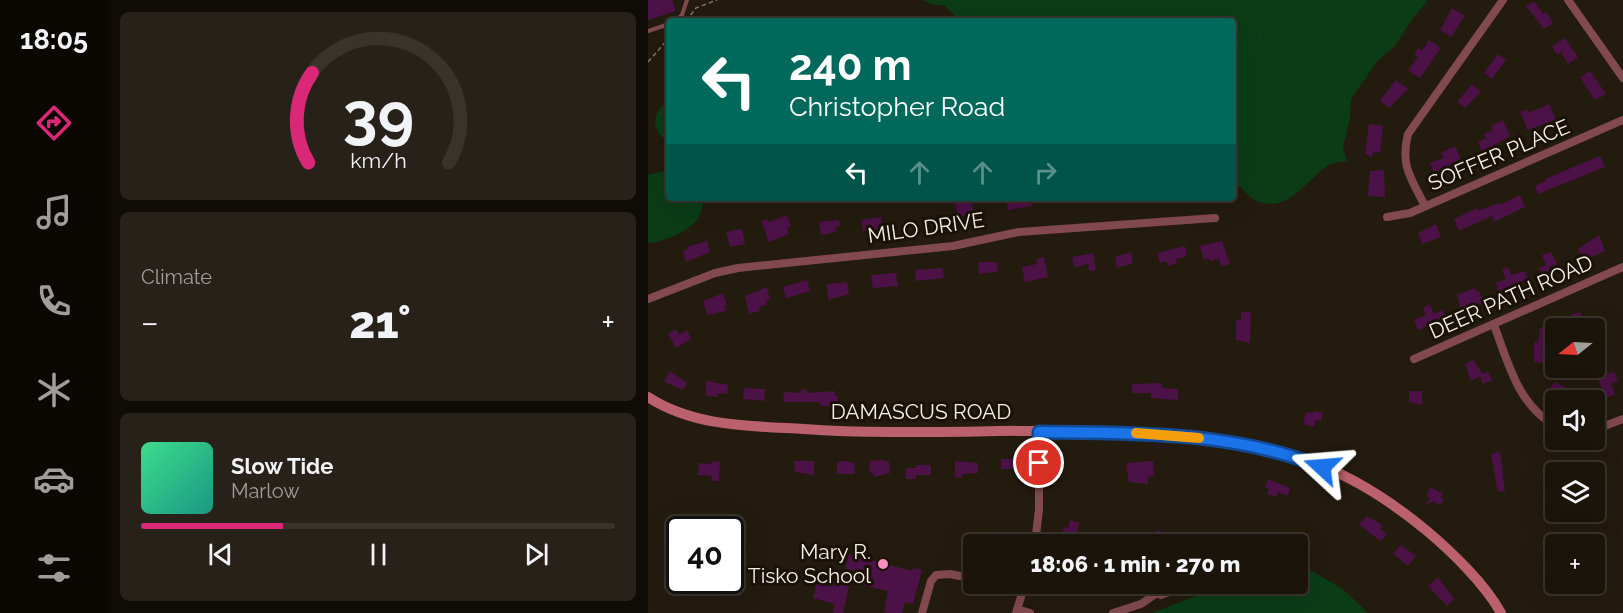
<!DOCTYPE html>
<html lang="en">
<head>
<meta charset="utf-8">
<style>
  :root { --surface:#1b140b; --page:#282119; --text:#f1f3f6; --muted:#a09e9d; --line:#39332c; --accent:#db2777 }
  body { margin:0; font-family:Raleway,sans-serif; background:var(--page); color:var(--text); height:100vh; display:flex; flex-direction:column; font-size:22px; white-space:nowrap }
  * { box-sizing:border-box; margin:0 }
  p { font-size:20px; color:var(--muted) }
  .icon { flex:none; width:33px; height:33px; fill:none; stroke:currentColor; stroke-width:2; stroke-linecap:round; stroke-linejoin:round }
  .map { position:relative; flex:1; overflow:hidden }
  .side { display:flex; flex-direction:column; gap:12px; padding:12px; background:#0f0b06; width:540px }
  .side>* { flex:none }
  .hud { position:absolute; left:18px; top:18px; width:570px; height:183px; border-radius:6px; box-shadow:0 6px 24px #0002,0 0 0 2px var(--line); background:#00695c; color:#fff; overflow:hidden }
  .needle { width:39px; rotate:252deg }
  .buttons { position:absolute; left:897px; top:318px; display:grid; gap:12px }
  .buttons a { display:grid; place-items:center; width:60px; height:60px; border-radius:6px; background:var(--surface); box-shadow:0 6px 24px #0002,0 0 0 2px var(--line); font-size:30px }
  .speed { position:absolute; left:18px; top:516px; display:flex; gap:12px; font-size:30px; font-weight:700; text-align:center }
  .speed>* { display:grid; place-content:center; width:78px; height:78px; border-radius:50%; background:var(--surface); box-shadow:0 6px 24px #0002,0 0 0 2px var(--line); line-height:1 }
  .speed .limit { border:3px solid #111; border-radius:9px; background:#fff; color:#111 }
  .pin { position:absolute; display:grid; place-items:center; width:51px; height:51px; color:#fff; margin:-26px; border:3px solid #fff; border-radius:50%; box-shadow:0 2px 6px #0007 }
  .me { position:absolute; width:66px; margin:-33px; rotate:289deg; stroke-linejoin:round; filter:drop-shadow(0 0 4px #0008) }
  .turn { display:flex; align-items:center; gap:21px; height:126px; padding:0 24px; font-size:27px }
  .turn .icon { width:78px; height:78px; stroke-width:2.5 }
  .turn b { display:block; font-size:42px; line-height:51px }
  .lanes { display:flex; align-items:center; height:57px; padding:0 24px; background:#0003; justify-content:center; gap:30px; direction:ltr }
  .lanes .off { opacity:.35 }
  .big { font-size:45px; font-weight:800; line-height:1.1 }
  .side .widget { flex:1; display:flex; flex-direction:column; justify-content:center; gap:9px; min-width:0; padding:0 21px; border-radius:9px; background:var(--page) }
  .side .dial { align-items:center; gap:0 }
  .dial svg { height:156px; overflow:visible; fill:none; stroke:var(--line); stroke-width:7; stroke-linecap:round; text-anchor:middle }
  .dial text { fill:var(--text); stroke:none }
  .song { display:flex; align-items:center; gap:18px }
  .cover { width:72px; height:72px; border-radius:9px; background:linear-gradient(135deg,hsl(150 70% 55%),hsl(170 70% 35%)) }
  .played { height:6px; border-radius:3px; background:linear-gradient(90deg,var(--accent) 30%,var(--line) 30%) }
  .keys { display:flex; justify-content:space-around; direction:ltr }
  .heat { display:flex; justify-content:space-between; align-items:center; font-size:33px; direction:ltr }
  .trip { position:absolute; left:315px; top:534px; width:345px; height:60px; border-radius:6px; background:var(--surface); box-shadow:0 6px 24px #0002,0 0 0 2px var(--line); font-weight:800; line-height:60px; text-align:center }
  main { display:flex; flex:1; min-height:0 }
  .tabs { display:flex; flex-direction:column; width:108px; justify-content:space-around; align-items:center; background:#0b0804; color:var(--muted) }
  .tabs .icon { width:42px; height:42px }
  .tabs .active { color:var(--accent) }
  .tabs b { font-size:27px; color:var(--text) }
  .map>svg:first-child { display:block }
</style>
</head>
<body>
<main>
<nav class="tabs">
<b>18:05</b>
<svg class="icon active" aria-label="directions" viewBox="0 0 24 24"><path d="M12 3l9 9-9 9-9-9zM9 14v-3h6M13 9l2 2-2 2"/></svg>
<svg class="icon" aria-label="music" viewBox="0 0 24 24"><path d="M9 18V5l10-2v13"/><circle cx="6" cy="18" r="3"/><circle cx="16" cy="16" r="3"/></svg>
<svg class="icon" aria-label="phone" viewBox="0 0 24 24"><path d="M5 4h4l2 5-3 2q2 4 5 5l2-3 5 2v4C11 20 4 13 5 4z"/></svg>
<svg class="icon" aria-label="climate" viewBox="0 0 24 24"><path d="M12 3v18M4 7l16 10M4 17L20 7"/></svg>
<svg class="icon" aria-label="car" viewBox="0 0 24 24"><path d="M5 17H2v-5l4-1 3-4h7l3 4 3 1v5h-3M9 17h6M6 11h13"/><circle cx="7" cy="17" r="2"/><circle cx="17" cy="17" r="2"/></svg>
<svg class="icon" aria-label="filters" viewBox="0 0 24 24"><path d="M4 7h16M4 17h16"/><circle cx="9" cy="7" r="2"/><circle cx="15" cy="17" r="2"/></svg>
</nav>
<section class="side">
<div class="widget dial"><svg viewBox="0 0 100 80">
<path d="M14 69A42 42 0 1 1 86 69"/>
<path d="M14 69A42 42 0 0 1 16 23" stroke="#db2777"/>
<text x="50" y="56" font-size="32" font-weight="700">39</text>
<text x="50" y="72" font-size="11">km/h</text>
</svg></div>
<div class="widget"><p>Climate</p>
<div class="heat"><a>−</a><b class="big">21°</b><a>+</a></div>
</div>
<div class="widget">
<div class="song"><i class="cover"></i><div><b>Slow Tide</b><p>Marlow</p></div></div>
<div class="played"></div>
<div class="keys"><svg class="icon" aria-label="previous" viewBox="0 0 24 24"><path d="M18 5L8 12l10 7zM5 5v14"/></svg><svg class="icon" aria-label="pause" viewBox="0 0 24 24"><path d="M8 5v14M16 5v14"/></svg><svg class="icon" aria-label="next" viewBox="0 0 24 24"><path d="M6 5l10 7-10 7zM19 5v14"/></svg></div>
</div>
</section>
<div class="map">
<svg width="975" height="613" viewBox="0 0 975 613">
  <rect width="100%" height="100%" fill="#241b0f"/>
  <path fill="#0b3c16" d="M276,0h504l-18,22 -14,23 -18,15 -27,39 -1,20 -7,28 4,14c-6,1 -13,1 -18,4 -23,14 -38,47 -70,37 -10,-3 -16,-15 -26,-20v-161h-272l-16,-15 -14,-2z
    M21,100v36l-6,2c-14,-14 -8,-28 6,-38z
    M21,170v28h35c-1,6 -2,14 -5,19 -7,13 -37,26 -51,26v-68z
    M650,563l45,26 25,24h-216l74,-29h72z"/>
  <path fill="#4c1146" d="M0,0h24l4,11 -28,9z
    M886,1l9,13 3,-2 7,11 -9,6 -18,-23z
    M804,8l13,8 -14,21 -11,-7z
    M917,38l13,19 -10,7 -7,-12 -4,3 -5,-9z
    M781,40l12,8 -21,30 -12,-8 10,-13 -4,-3 4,-6 4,3z
    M850,54l8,6 -14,19 -8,-6z
    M942,71l16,23 -8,5h-4l-14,-22z
    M748,80l12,9 -19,19 -9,-8z
    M824,84l9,8 -16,16 -8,-6z
    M901,104l7,16 -28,10 -8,-18 7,-3 2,4z
    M855,120l7,16 -28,16 -4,-10 8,-4 -2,-4 9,-4 -2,-4z
    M721,124l14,2 -3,27 -7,-1 -1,5 -7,-3z
    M807,146l7,16 -28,10 -4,-9 13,-5 -2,-5z
    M952,156l5,11 -67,27 -3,-8 11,-5 -1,-2z
    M736,170l1,27 -17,-1 2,-25z
    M872,195l5,12 -31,15 -2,-6 -33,15 -5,-12 23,-11 1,3 21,-8 1,2z
    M306,198h8l1,3 8,-2 3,15 -16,3z
    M383,198l1,8 -24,4 -2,-10z
    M139,215l4,11 -4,2 2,6 -20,8 -8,-21 7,-2 1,3z
    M233,217l2,11 -20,3 -2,-11z
    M191,220l1,6 -5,1 1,5 -15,3 -2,-13z
    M788,224l5,13 -19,7 -4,-11z
    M94,229l3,15 -15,3 -4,-15z
    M951,235l6,16 -22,10 -5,-12z
    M59,241l3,11 -24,10 -3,-11 5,-2 -1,-2z
    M574,241l8,23 -9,2 -2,-7 -9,2 -1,-3 -5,2 -4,-14z
    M537,246l2,10 -11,3 1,4 -9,3 -2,-5 -6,2 -3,-10z
    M483,252l2,11 -16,5 -2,-11z
    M903,252l6,12 -8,3 2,6 -9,3 -3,-8 7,-3 -4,-10z
    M445,253l3,17 -7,1 -1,-7 -14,3 -2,-10z
    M396,257l4,20 -23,5 -3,-15 15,-3 -1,-5z
    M330,262h19l1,10 -19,2z
    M860,267l3,8 14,-4 3,8 -8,3 -3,5 -18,6 -3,-10 10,-4 -4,-9z
    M295,268l1,10 -28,3 -1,-11z
    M248,273l2,13 -25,2 -2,-13z
    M159,280l3,11 -24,7 -3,-11z
    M199,282l2,12 -21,6 -1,-16z
    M119,287l3,13h-4l1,5 -8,2 1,4 -11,3 -4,-18z
    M827,288l1,4 3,-1 5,12 -23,9 -4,-17z
    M75,293l4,13 -3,1 2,4 -19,4 -4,-14z
    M782,304l4,10 9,-4 3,8 -28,12 -4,-10 12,-5 -3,-7z
    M593,312h10l-1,31 -14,-3v-20h5z
    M932,312l5,10 8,-3 4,9h-26l5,-2 -5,-11z
    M892,328l12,2 -2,15h5l-1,10 -8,-1 -1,9 -11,-1v-20l4,1z
    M28,329l3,6 8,-5 4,9 -15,9 -8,-14z
    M825,360l10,14 5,-2 4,8 -9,4 -3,-8 -9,5 -6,-17z
    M22,371l17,12 -4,7 -19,-8z
    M960,372l1,2 5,-2 4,8 -7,4 4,10 -9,4 -9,-21z
    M58,381l22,4 -1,9 -9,-1v4l-12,-1z
    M906,382l25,12 -4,6h-10l-12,-6 2,-2 -5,-3z
    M514,383v5l16,1v11l-27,-2v-5h-19v-9z
    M96,388l21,1 -1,12 -21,-2z
    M153,389l6,1v3l28,-2v5h3v11l-16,-1 -4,-4h-35l1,-10 17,1z
    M761,391h13v14l-13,-3z
    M666,411l9,2 -2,8 -5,-1 -2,7 -11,-3 3,-12 7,1z
    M852,452l5,39 -7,1 -7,-38z
    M353,459h22v10h-22z
    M235,460l6,2 1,11 -16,4 -1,-4h-3l-1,-12z
    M64,461l8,1 -1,19h-8l1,-5 -14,-1 1,-12 13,1z
    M146,461h20v14l-19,-3z
    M199,461l7,2 1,11h-18v-12z
    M307,461l23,2v10l-16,1v3l-7,1z
    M505,461l1,15 -6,1v7l-19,-2 -3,-19z
    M268,465h15v10h-15v4h-10v-11h10z
    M620,479l22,9 -2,8 -10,-4 -2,5 -9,-3 2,-5 -4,-2z
    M783,487l12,7 -3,4 4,2 -4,5 -7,-4 -8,4 5,-7 -4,-3z
    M719,516l15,9 -2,4 7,5 -6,7 -22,-16z
    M422,520l9,3 -3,19 -4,-1 -1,3 -11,-1 4,-16 4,1z
    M508,530l26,7 -3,7h-27z
    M753,545l15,11 -8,10 -15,-12z
    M201,554l63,17 1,-3 9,2 -9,34 -8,-2 -3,11h-15l-3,-2 4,-20 -38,-9 -7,31h-10l2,-9 -22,-6 5,-20 23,6z
    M790,577l16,22 -7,7 -19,-20z"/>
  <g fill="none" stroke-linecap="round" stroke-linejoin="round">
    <path stroke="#7e766c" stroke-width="1.5" stroke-dasharray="4.5 3" stroke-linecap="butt" d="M38,21l10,-13 21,-8
      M0,62l21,-24"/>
    <path stroke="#824a50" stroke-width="4" d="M27,21l7,-6 5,-15
      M0,31l21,-7"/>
    <path stroke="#824a50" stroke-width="8" d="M920,0l55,78
      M777,206c-14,-28 -25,-40 -17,-72l95,-134
      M739,217l23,-4 213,-93
      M0,299l67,-26 23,-5 215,-22 66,-14 196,-14
      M846,325c14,37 24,81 62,101
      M766,359l209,-92
      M946,430l29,-11
      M387,544l4,-35v-77
      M347,584l28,6
      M503,584l2,6 8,5 8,-3 4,-8
      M369,609l13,4
      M274,613l9,-32 5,-6 14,-1 24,5
      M368,613l9,-29
      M465,613l28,-9 16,-11"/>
    <path stroke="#bb616d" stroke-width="10" d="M0,397c46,30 103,29 156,32 162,12 344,-18 500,31 44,13 88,42 123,71 25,21 58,53 74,82"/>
  </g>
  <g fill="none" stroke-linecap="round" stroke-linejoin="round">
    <defs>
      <path id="route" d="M391,463v-31c95,1 193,-1 283,35"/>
    </defs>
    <use href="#route" stroke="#114b97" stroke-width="15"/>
    <use href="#route" stroke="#1a73e8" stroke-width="10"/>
    <path stroke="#f59e0b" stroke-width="10" d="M488,433l63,5"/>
  </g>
  <circle fill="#fd8ebf" stroke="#1a1207" stroke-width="2" cx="235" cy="564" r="6"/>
  <g text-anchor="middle" stroke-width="6" stroke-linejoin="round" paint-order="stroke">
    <g font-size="21" fill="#f5efe7" stroke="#1a1207">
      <text transform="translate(851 155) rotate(-23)" y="7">SOFFER PLACE</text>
      <text transform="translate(278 228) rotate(-8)" y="7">MILO DRIVE</text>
      <text transform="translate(863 297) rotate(-24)" y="7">DEER PATH ROAD</text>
      <text x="273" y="419">DAMASCUS ROAD</text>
    </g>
    <g font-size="21" fill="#f5efe7" stroke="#1a1207" text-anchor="end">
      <text x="223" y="559">Mary R.<tspan x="223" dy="24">Tisko School</tspan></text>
    </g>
  </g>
</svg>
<div class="buttons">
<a><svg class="needle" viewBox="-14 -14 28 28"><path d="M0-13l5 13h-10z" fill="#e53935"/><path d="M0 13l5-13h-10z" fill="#a09e9d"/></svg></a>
<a><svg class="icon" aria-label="sound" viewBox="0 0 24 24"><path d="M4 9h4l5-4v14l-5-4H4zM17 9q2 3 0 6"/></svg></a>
<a><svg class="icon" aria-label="layers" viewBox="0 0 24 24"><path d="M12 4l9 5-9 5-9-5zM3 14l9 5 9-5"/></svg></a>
<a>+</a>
</div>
<div class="speed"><div class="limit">40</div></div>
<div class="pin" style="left:391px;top:463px;background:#d93025"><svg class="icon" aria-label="arrive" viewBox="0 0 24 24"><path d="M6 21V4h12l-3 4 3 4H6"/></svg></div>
<svg class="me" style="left:674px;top:467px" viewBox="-20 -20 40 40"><path d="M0-17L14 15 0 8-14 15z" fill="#1a73e8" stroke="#fff" stroke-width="4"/></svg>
<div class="trip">18:06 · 1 min · 270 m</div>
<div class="hud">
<div class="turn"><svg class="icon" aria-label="left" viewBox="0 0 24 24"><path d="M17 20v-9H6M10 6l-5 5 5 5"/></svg><div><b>240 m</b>Christopher Road</div></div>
<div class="lanes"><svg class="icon" aria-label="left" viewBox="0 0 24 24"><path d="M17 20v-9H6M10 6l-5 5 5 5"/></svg><svg class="icon off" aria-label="ahead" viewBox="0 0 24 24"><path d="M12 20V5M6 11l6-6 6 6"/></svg><svg class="icon off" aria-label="ahead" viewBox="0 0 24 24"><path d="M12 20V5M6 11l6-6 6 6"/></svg><svg class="icon off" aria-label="right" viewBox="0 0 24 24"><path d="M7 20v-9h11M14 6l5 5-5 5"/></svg></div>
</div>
</div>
</main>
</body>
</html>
